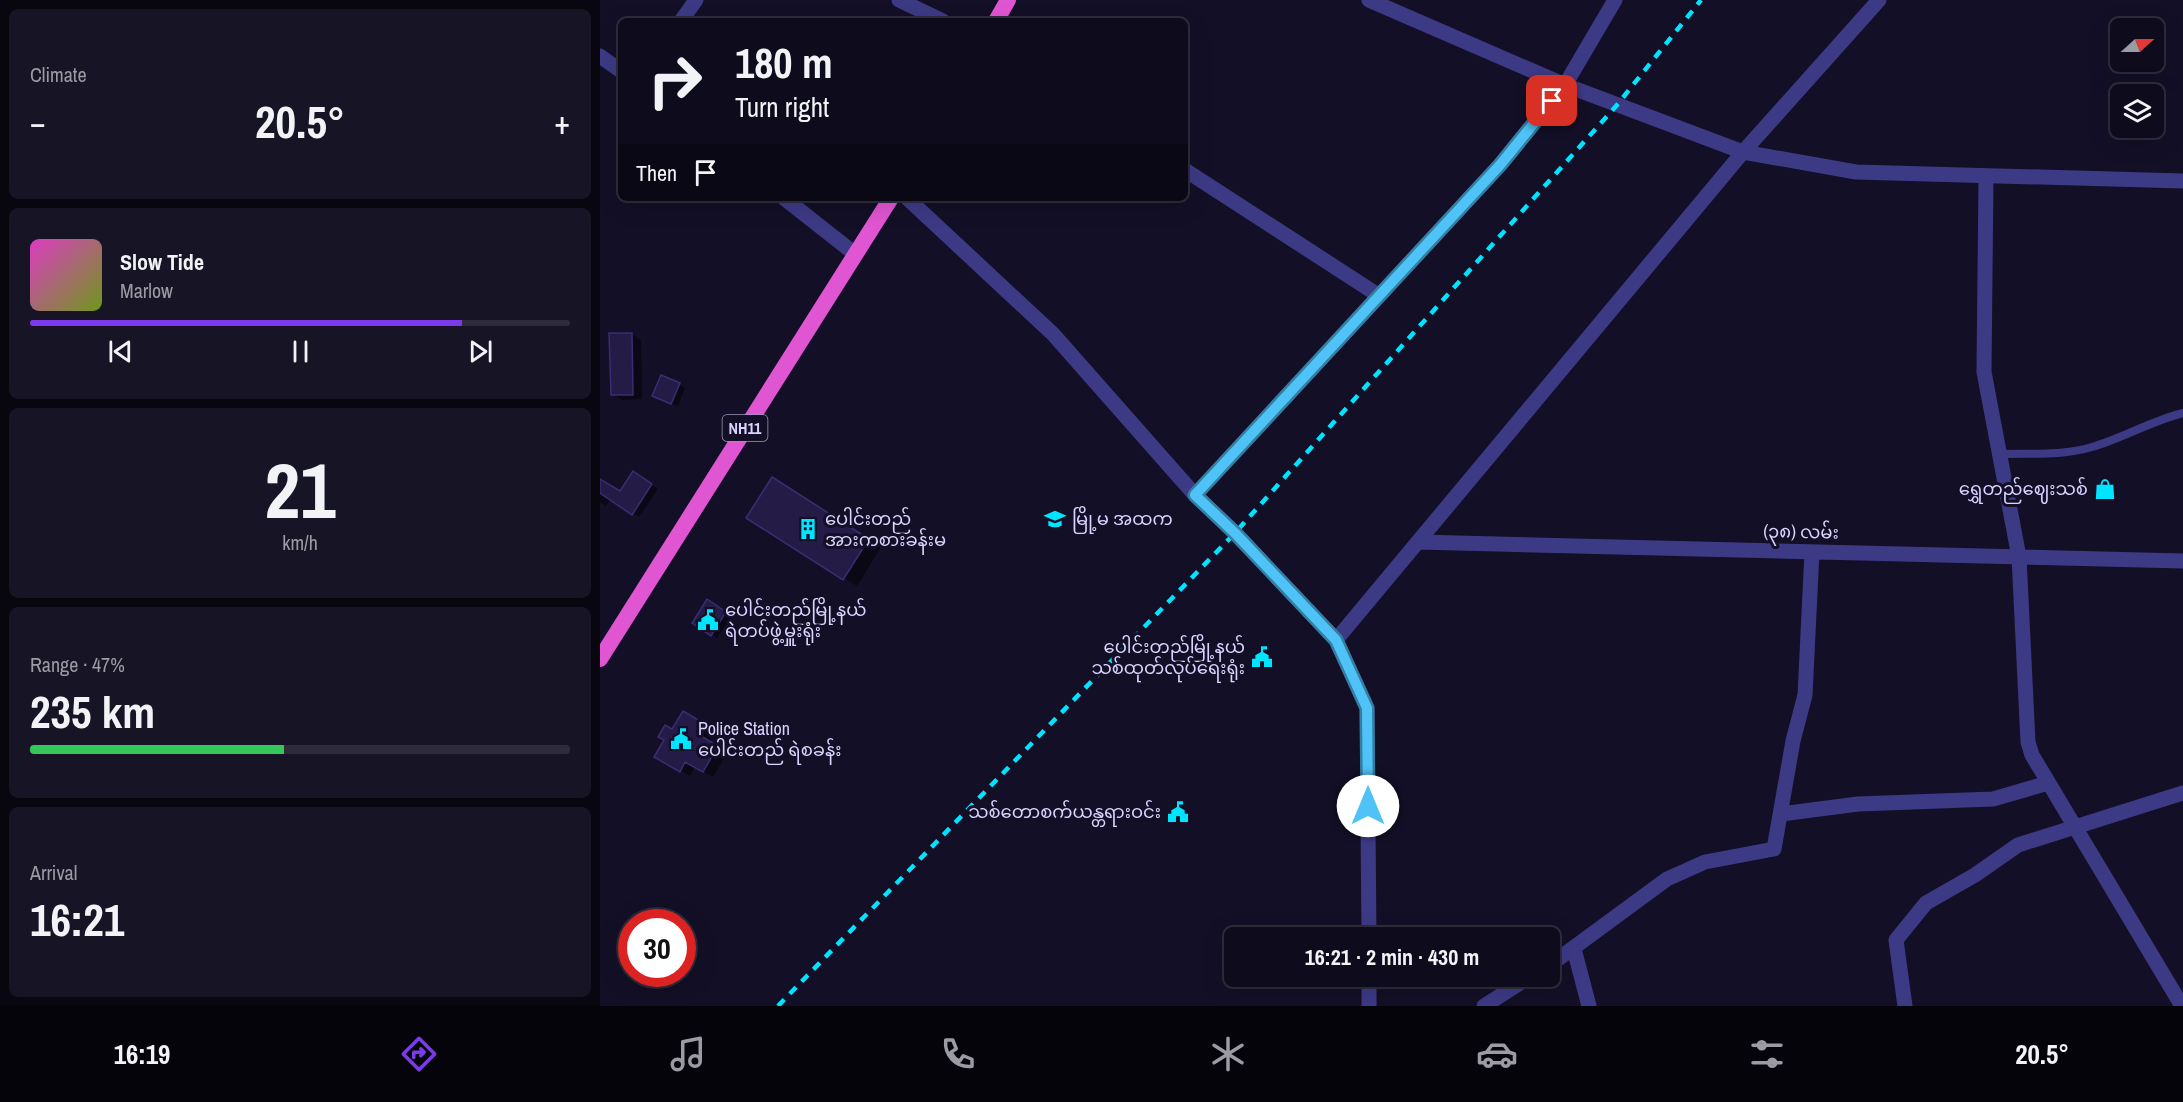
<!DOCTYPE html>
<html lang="en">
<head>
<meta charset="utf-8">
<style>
  :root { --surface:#0e0b1c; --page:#171425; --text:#f1f3f6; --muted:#9b9ba3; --line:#2e2b3b; --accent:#7c3aed }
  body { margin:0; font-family:"Archivo Narrow","Noto Sans Myanmar",sans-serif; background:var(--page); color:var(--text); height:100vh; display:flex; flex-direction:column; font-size:22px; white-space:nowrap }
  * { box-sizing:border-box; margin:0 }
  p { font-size:20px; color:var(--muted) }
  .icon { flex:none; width:33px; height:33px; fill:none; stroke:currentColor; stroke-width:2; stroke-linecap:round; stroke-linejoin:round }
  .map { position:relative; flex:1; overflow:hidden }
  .drawer { display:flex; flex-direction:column; gap:9px; padding:9px; background:#08060f; width:600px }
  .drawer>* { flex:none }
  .top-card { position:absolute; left:18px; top:18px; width:570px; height:183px; border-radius:9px; box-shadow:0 6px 24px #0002,0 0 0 2px var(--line); background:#0e0b1c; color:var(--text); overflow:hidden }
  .needle { width:39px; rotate:69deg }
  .buttons { position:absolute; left:1510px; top:18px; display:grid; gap:12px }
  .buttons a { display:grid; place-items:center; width:54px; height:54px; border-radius:9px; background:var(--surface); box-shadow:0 6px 24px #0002,0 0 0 2px var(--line); font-size:30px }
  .speed { position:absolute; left:18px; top:909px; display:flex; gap:12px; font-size:30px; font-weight:700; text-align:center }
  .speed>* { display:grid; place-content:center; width:78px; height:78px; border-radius:50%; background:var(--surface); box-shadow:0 6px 24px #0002,0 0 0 2px var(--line); line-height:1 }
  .speed .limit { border:9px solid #d22; background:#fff; color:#111 }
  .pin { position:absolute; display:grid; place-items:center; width:51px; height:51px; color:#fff; margin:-26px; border-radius:12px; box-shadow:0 3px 9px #0006 }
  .me { position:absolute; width:66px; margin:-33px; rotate:0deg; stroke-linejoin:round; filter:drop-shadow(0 0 4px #0008) }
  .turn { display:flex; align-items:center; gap:21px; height:126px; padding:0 18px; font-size:27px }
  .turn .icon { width:78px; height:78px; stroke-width:2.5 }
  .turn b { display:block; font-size:42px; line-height:51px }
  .then { display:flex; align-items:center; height:57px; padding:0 18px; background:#0003; gap:12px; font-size:22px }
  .big { font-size:45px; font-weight:700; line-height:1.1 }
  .drawer .card { flex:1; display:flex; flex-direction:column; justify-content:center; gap:9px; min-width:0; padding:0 21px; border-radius:9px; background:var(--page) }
  .drawer .dial { align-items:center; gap:0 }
  .dial b { font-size:78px; line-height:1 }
  .song { display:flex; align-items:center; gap:18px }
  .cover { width:72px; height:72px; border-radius:9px; background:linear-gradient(135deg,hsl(310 70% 55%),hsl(80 70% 35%)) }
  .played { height:6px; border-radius:3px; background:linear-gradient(90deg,var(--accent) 80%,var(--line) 80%) }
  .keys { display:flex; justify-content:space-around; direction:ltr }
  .heat { display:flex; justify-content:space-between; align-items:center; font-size:33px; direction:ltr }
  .charge { height:9px; border-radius:4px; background:linear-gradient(90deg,#34c759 47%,var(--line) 0) }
  .trip { position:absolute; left:624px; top:927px; width:336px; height:60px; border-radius:9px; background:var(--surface); box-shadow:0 6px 24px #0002,0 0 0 2px var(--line); font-weight:700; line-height:60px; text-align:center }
  .tab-bar { display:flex; height:96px; justify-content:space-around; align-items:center; background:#06040b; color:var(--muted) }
  .tab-bar .icon { width:42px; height:42px }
  .tab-bar .active { color:var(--accent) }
  .tab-bar b { font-size:27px; color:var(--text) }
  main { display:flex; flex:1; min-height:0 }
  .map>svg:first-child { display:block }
</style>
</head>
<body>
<main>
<section class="drawer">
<div class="card"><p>Climate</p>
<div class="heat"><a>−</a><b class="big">20.5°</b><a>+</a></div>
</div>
<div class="card">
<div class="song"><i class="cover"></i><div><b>Slow Tide</b><p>Marlow</p></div></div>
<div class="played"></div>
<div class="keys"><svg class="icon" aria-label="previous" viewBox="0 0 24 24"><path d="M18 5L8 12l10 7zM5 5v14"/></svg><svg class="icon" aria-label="pause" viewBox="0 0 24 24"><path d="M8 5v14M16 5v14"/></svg><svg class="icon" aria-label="next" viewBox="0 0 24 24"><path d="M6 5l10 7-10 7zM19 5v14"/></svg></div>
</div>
<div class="card dial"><b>21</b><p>km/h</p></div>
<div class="card"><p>Range · 47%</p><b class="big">235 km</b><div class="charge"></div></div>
<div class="card"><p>Arrival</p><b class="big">16:21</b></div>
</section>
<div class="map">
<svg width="1583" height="1006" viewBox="0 0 1583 1006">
  <rect width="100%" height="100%" fill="#130f26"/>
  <path fill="#0007" d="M31,334l10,6 1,59 -20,1 -9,-6z
    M80,385l5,3 -7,18 -5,-2z
    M39,476l19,13 -19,28 -28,-19 -5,8 -6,-4v-22l20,13z
    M186,486l95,61 -24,39 -109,-68z
    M114,605l17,12 -14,21 -6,-4z
    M83,713l32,19 -6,10 18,11 -14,24 -18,-11 -5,10 -34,-20z"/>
  <path fill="#241b47" stroke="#3b2d73" stroke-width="1.5" d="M9,333h23l1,62h-22z
    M61,375l19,8 -9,21 -19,-8z
    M33,471l19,13 -20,31 -32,-22v-14l20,12z
    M172,477l97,62 -26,41 -97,-62z
    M107,599l19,13 -15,24 -19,-13z
    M83,711l24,14 -6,11 17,10 -15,26 -18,-10 -5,10 -26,-15 10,-17 -6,-3 7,-12 7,4z"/>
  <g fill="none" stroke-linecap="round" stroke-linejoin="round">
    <path stroke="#3d3a85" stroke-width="8" d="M1399,454c30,-1 64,2 93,-7 31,-9 59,-26 91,-34"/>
    <path stroke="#3d3a85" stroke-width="15" d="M299,0l44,21
      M81,21l15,-21
      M0,56l21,15
      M585,170l193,125
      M1386,177l-2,195 35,185 9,185 4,13 150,251
      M184,198l71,56
      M307,198l146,136 142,161 40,38 101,107 31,68 2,230
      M595,495l305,-330 65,-80 50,-85
      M818,542l765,19
      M736,640l407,-488 136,-152
      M1181,814l77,-10 135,-5 55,-16
      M974,949l15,57
      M950,965l117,-86 38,-17 69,-13 19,-108 12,-46 7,-143
      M769,976v30
      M884,1006l47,-30
      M1305,1006l-9,-66 30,-37 49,-28 43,-30 165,-52"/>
    <path stroke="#3d3a85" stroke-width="15" d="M769,0l196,85 178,67 113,20 327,9"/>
    <path stroke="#e055d1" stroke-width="16" d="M396,21l12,-21
      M0,659l291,-461"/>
    <path stroke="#00e5ff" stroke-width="4.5" stroke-dasharray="9 8" stroke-linecap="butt" d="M178,1006l457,-473 382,-428 84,-105"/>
  </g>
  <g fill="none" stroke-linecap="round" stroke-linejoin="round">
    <defs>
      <path id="route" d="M768,806l-1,-98 -31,-68 -101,-107 -40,-38 305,-330 52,-64"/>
    </defs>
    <use href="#route" stroke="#337fa1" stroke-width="15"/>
    <use href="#route" stroke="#4fc3f7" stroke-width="10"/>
  </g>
  <defs>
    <symbol id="shop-bare" viewBox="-9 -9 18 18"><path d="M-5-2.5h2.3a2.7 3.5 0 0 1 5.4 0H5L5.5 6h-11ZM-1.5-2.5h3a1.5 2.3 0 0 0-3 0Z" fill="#00e5ff" stroke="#130f26" stroke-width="2.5" paint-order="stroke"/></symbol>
    <symbol id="school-bare" viewBox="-9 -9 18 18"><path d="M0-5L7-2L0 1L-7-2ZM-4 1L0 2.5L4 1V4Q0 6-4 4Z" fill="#00e5ff" stroke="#130f26" stroke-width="2.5" paint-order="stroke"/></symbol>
    <symbol id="building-bare" viewBox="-9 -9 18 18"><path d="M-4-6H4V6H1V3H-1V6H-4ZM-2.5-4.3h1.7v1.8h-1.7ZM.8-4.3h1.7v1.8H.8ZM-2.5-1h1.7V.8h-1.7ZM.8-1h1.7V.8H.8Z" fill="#00e5ff" stroke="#130f26" stroke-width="2.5" paint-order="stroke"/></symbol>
    <symbol id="civic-bare" viewBox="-9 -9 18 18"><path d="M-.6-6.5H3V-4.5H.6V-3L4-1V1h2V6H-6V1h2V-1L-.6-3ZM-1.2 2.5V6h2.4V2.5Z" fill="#00e5ff" stroke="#130f26" stroke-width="2.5" paint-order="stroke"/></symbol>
  </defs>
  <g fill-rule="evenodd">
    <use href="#shop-bare" x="1490" y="474" width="30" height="30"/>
    <use href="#school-bare" x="440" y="504" width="30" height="30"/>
    <use href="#building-bare" x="193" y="514" width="30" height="30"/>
    <use href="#civic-bare" x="93" y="605" width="30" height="30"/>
    <use href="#civic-bare" x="647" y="642" width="30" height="30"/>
    <use href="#civic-bare" x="66" y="724" width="30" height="30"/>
    <use href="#civic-bare" x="563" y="797" width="30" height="30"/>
  </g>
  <g text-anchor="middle" stroke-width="6" stroke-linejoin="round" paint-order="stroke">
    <rect fill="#130f26" stroke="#9e99be" stroke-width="1.5" x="122.5" y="415" width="45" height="26" rx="4.5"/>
    <g font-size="16" font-weight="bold" fill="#d9d4ff">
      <text x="145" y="434">NH11</text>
    </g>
    <g font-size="18" fill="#d9d4ff" stroke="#130f26" text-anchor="start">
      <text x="1488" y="495" text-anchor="end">ရွှေတည်ဈေးသစ်</text>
      <text x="225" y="525">ပေါင်းတည်<tspan x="225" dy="21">အားကစားခန်းမ</tspan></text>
      <text x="472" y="525">မြို့မ အထက</text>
      <text x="125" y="616">ပေါင်းတည်မြို့နယ်<tspan x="125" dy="21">ရဲတပ်ဖွဲ့မှူးရုံး</tspan></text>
      <text x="645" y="653" text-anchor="end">ပေါင်းတည်မြို့နယ်<tspan x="645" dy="21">သစ်ထုတ်လုပ်ရေးရုံး</tspan></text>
      <text x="98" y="735">Police Station<tspan x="98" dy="21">ပေါင်းတည် ရဲစခန်း</tspan></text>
      <text x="561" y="818" text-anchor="end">သစ်တောစက်ယန္တရားဝင်း</text>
    </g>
    <g font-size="18" fill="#d9d4ff" stroke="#130f26">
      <text transform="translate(1201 532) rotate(1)" y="6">(၃၈) လမ်း</text>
    </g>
  </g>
</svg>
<div class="buttons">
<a><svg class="needle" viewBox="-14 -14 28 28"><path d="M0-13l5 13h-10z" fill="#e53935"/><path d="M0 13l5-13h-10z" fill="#9b9ba3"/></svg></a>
<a><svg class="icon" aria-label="layers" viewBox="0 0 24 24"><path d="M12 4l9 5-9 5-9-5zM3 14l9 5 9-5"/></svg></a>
</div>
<div class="speed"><div class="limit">30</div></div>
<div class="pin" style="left:952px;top:101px;background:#d93025"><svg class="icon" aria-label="arrive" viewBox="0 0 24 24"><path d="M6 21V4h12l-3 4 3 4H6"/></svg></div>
<svg class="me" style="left:768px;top:806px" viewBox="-20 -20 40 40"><circle r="19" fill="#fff"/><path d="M0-13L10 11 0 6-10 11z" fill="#4fc3f7"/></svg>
<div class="trip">16:21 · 2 min · 430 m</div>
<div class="top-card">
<div class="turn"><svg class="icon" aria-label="right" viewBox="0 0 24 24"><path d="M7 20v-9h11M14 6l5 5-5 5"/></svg><div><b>180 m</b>Turn right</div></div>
<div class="then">Then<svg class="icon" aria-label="arrive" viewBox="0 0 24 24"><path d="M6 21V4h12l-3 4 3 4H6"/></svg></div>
</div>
</div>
</main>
<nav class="tab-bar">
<b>16:19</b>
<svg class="icon active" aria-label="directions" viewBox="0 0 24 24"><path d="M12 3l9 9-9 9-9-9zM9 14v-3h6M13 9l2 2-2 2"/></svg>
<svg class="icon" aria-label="music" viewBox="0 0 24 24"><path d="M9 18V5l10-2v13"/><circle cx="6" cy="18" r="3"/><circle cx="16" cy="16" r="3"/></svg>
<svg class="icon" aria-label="phone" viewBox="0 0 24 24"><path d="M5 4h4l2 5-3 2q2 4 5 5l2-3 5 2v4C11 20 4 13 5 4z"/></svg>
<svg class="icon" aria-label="climate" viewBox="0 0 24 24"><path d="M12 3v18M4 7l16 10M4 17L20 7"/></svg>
<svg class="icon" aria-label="car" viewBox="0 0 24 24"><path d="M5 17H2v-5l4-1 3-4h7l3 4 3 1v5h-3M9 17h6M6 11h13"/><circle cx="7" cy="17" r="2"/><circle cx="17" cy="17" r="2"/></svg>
<svg class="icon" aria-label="filters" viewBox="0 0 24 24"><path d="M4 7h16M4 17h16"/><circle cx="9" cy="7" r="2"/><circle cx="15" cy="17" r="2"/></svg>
<b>20.5°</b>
</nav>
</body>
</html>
